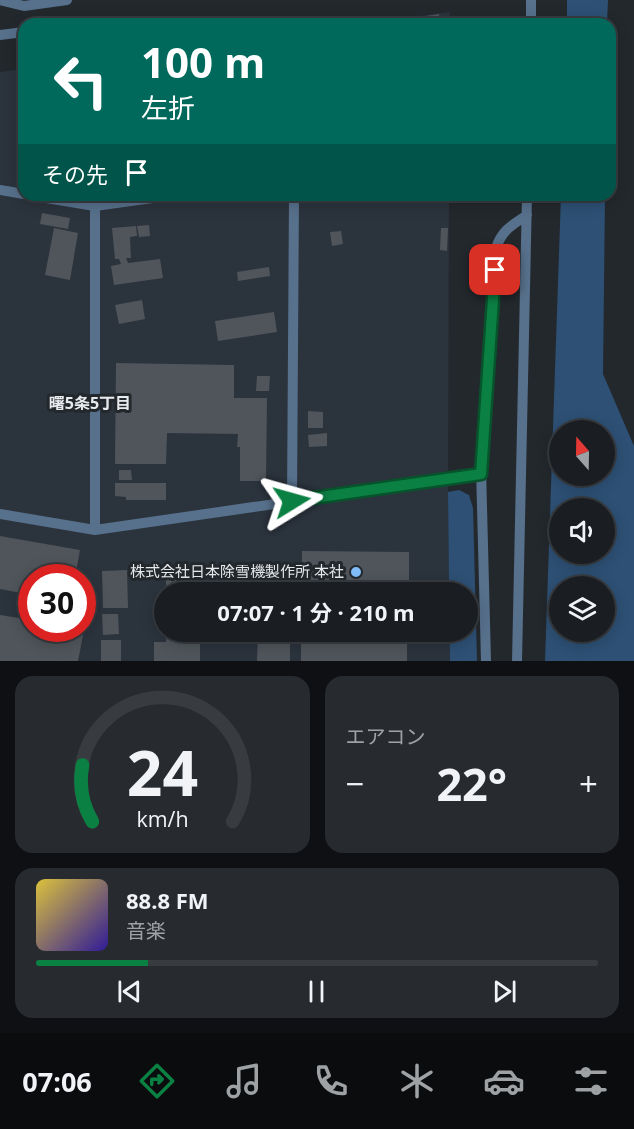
<!DOCTYPE html>
<html lang="ja">
<head>
<meta charset="utf-8">
<style>
  :root { --surface:#1a1e22; --page:#272b2f; --text:#f1f3f6; --muted:#9fa2a5; --line:#383c40; --accent:#0b8043 }
  body { margin:0; font-family:"Open Sans","Noto Sans JP",sans-serif; background:var(--page); color:var(--text); height:100vh; display:flex; flex-direction:column; font-size:22px; white-space:nowrap }
  * { box-sizing:border-box; margin:0 }
  p { font-size:20px; color:var(--muted) }
  .icon { flex:none; width:33px; height:33px; fill:none; stroke:currentColor; stroke-width:2; stroke-linecap:round; stroke-linejoin:round }
  .map { position:relative; height:661px; overflow:hidden }
  .drawer { display:flex; flex-direction:column; gap:15px; padding:15px; background:#0e1013; flex:1 }
  .drawer>* { flex:none }
  .hud { position:absolute; left:18px; top:18px; width:598px; height:183px; border-radius:18px; box-shadow:0 3px 15px #0003,0 0 0 2px var(--line); background:#00695c; color:#fff; overflow:hidden }
  .needle { width:39px; rotate:340deg }
  .controls { position:absolute; left:549px; top:420px; display:grid; gap:12px }
  .controls a { display:grid; place-items:center; width:66px; height:66px; border-radius:50%; background:var(--surface); box-shadow:0 3px 15px #0003,0 0 0 2px var(--line); font-size:30px }
  .speed { position:absolute; left:18px; top:564px; display:flex; gap:12px; font-size:30px; font-weight:700; text-align:center }
  .speed>* { display:grid; place-content:center; width:78px; height:78px; border-radius:50%; background:var(--surface); box-shadow:0 3px 15px #0003,0 0 0 2px var(--line); line-height:1 }
  .speed .limit { border:9px solid #d22; background:#fff; color:#111 }
  .pin { position:absolute; display:grid; place-items:center; width:51px; height:51px; color:#fff; margin:-26px; border-radius:12px; box-shadow:0 3px 9px #0006 }
  .me { position:absolute; width:66px; margin:-33px; rotate:82deg; stroke-linejoin:round; filter:drop-shadow(0 0 4px #0008) }
  .turn { display:flex; align-items:center; gap:21px; height:126px; padding:0 24px; font-size:27px }
  .turn .icon { width:78px; height:78px; stroke-width:2.5 }
  .turn b { display:block; font-size:42px; line-height:51px }
  .then { display:flex; align-items:center; height:57px; padding:0 24px; background:#0003; gap:12px; font-size:22px }
  .big { font-size:45px; font-weight:700; line-height:1.1 }
  .drawer .card { flex:1; display:flex; flex-direction:column; justify-content:center; gap:9px; min-width:0; padding:0 21px; border-radius:18px; background:var(--page) }
  .drawer .dial { align-items:center; gap:0 }
  .dial svg { height:156px; overflow:visible; fill:none; stroke:var(--line); stroke-width:7; stroke-linecap:round; text-anchor:middle }
  .dial text { fill:var(--text); stroke:none }
  .song { display:flex; align-items:center; gap:18px }
  .cover { width:72px; height:72px; border-radius:9px; background:linear-gradient(135deg,hsl(50 70% 55%),hsl(250 70% 35%)) }
  .played { height:6px; border-radius:3px; background:linear-gradient(90deg,var(--accent) 20%,var(--line) 20%) }
  .keys { display:flex; justify-content:space-around; direction:ltr }
  .heat { display:flex; justify-content:space-between; align-items:center; font-size:33px; direction:ltr }
  .drawer .tiles { flex:1; display:grid; gap:15px; grid-template-columns:1fr 1fr }
  .card:last-child { grid-column:span 2 }
  .trip { position:absolute; left:154px; top:582px; width:324px; height:60px; border-radius:30px; background:var(--surface); box-shadow:0 3px 15px #0003,0 0 0 2px var(--line); font-weight:700; line-height:60px; text-align:center }
  .dock { display:flex; height:96px; justify-content:space-around; align-items:center; background:#0a0c0e; color:var(--muted) }
  .dock .icon { width:42px; height:42px }
  .dock .active { color:var(--accent) }
  .dock b { font-size:27px; color:var(--text) }
  .map>svg:first-child { display:block }
</style>
</head>
<body>
<div class="map">
<svg width="634" height="661" viewBox="0 0 634 661">
  <rect width="100%" height="100%" fill="#23282d"/>
  <path fill="#2b333d" fill-rule="evenodd" d="M450,12v12h-90z
    M24,69v126h425l-1,297 1,100h-284v40h285v29h-450v-589zM32,578h50v50h-50z"/>
  <path fill="#2d5074" fill-rule="evenodd" d="M567,0h41l-1,24h-40z
    M561,195h44l-2,179 31,72v215h-89zM560,430h44v46h-44zM560,508h44v46h-44zM560,586h44v46h-44z
    M459,490l10,5 4,13 4,153h-27v-29h18v-40h-19l-1,-100z"/>
  <path fill="#50555b" d="M439,14l1,10h-59v-1z
    M42,213l28,5 -2,11 -28,-5z
    M149,225l1,11 -11,1 -2,-11z
    M136,226l1,10 -7,1 1,21h-5l2,5 32,-4 3,19 -49,7 -3,-19 10,-2 -2,-5h-4l-3,-31z
    M54,228l24,5 -8,47 -25,-5z
    M441,228h7l-1,23 -7,-1z
    M341,231l2,13 -11,2 -2,-14z
    M269,267l1,9 -32,5 -1,-9z
    M142,300l3,19 -26,5 -4,-19z
    M274,312l3,20 -59,9 -3,-20z
    M116,363l118,2v33h33l-1,83h-26v-34h-3l1,-13 -71,-1 -1,31h-51z
    M257,376h13l-1,15h-13z
    M308,411l15,1v16h-15z
    M327,433v13l-18,1 -1,-12z
    M119,470h12l1,10h-13z
    M115,483h51v17h-40v-3l-11,-1z
    M0,536l80,14 -5,28h-43v17l-32,-6z
    M302,551l107,1v40h-107z
    M258,565h33l-1,27h-32z
    M127,570l1,38h-25l-1,-37z
    M166,575h34v17h-34z
    M102,614h16l1,20 -16,1z
    M0,615l32,5v8h42l10,2 -6,31h-78z
    M166,632h34v29h-46v-19h12z
    M258,632h32v29h-33z
    M301,632h106v29h-106z
    M101,640h20v21h-20z"/>
  <g fill="none" stroke-linecap="round" stroke-linejoin="round">
    <path stroke="#57708b" stroke-width="10" d="M0,0l24,6 43,-6
      M531,24v-24
      M0,35l24,-3
      M0,190l24,4
      M28,195l67,11 79,-11
      M292,501l2,-306
      M0,514l95,16 386,-56
      M95,530v-335
      M486,661l-5,-193 15,-220c6,-18 15,-22 31,-33
      M517,661l10,-466"/>
  </g>
  <g fill="none" stroke-linecap="round" stroke-linejoin="round">
    <defs>
      <path id="route" d="M292,501l189,-27 14,-204"/>
    </defs>
    <use href="#route" stroke="#07532c" stroke-width="15"/>
    <use href="#route" stroke="#0b8043" stroke-width="10"/>
  </g>
  <circle fill="#82bcfa" stroke="#23282d" stroke-width="2" cx="356" cy="572" r="6"/>
  <g text-anchor="middle" stroke-width="6" stroke-linejoin="round" paint-order="stroke">
    <g font-size="15" fill="#e7eaed" stroke="#23282d" text-anchor="end">
      <text x="344" y="577">株式会社日本除雪機製作所 本社</text>
    </g>
    <g font-size="16" font-weight="bold" fill="#e7eaed" stroke="#23282d">
      <text x="90" y="409">曙5条5丁目</text>
    </g>
  </g>
</svg>
<div class="controls">
<a><svg class="needle" viewBox="-14 -14 28 28"><path d="M0-13l5 13h-10z" fill="#e53935"/><path d="M0 13l5-13h-10z" fill="#9fa2a5"/></svg></a>
<a><svg class="icon" aria-label="sound" viewBox="0 0 24 24"><path d="M4 9h4l5-4v14l-5-4H4zM17 9q2 3 0 6"/></svg></a>
<a><svg class="icon" aria-label="layers" viewBox="0 0 24 24"><path d="M12 4l9 5-9 5-9-5zM3 14l9 5 9-5"/></svg></a>
</div>
<div class="speed"><div class="limit">30</div></div>
<div class="pin" style="left:495px;top:270px;background:#d93025"><svg class="icon" aria-label="arrive" viewBox="0 0 24 24"><path d="M6 21V4h12l-3 4 3 4H6"/></svg></div>
<svg class="me" style="left:292px;top:501px" viewBox="-20 -20 40 40"><path d="M0-17L14 15 0 8-14 15z" fill="#0b8043" stroke="#fff" stroke-width="4"/></svg>
<div class="trip">07:07 · 1 分 · 210 m</div>
<div class="hud">
<div class="turn"><svg class="icon" aria-label="left" viewBox="0 0 24 24"><path d="M17 20v-9H6M10 6l-5 5 5 5"/></svg><div><b>100 m</b>左折</div></div>
<div class="then">その先<svg class="icon" aria-label="arrive" viewBox="0 0 24 24"><path d="M6 21V4h12l-3 4 3 4H6"/></svg></div>
</div>
</div>
<section class="drawer">
<div class="tiles">
<div class="card dial"><svg viewBox="0 0 100 80">
<path d="M14 69A42 42 0 1 1 86 69"/>
<path d="M14 69A42 42 0 0 1 9 40" stroke="#0b8043"/>
<text x="50" y="56" font-size="32" font-weight="700">24</text>
<text x="50" y="72" font-size="11">km/h</text>
</svg></div>
<div class="card"><p>エアコン</p>
<div class="heat"><a>−</a><b class="big">22°</b><a>+</a></div>
</div>
<div class="card">
<div class="song"><i class="cover"></i><div><b>88.8 FM</b><p>音楽</p></div></div>
<div class="played"></div>
<div class="keys"><svg class="icon" aria-label="previous" viewBox="0 0 24 24"><path d="M18 5L8 12l10 7zM5 5v14"/></svg><svg class="icon" aria-label="pause" viewBox="0 0 24 24"><path d="M8 5v14M16 5v14"/></svg><svg class="icon" aria-label="next" viewBox="0 0 24 24"><path d="M6 5l10 7-10 7zM19 5v14"/></svg></div>
</div>
</div>
</section>
<nav class="dock">
<b>07:06</b>
<svg class="icon active" aria-label="directions" viewBox="0 0 24 24"><path d="M12 3l9 9-9 9-9-9zM9 14v-3h6M13 9l2 2-2 2"/></svg>
<svg class="icon" aria-label="music" viewBox="0 0 24 24"><path d="M9 18V5l10-2v13"/><circle cx="6" cy="18" r="3"/><circle cx="16" cy="16" r="3"/></svg>
<svg class="icon" aria-label="phone" viewBox="0 0 24 24"><path d="M5 4h4l2 5-3 2q2 4 5 5l2-3 5 2v4C11 20 4 13 5 4z"/></svg>
<svg class="icon" aria-label="climate" viewBox="0 0 24 24"><path d="M12 3v18M4 7l16 10M4 17L20 7"/></svg>
<svg class="icon" aria-label="car" viewBox="0 0 24 24"><path d="M5 17H2v-5l4-1 3-4h7l3 4 3 1v5h-3M9 17h6M6 11h13"/><circle cx="7" cy="17" r="2"/><circle cx="17" cy="17" r="2"/></svg>
<svg class="icon" aria-label="filters" viewBox="0 0 24 24"><path d="M4 7h16M4 17h16"/><circle cx="9" cy="7" r="2"/><circle cx="15" cy="17" r="2"/></svg>
</nav>
</body>
</html>
